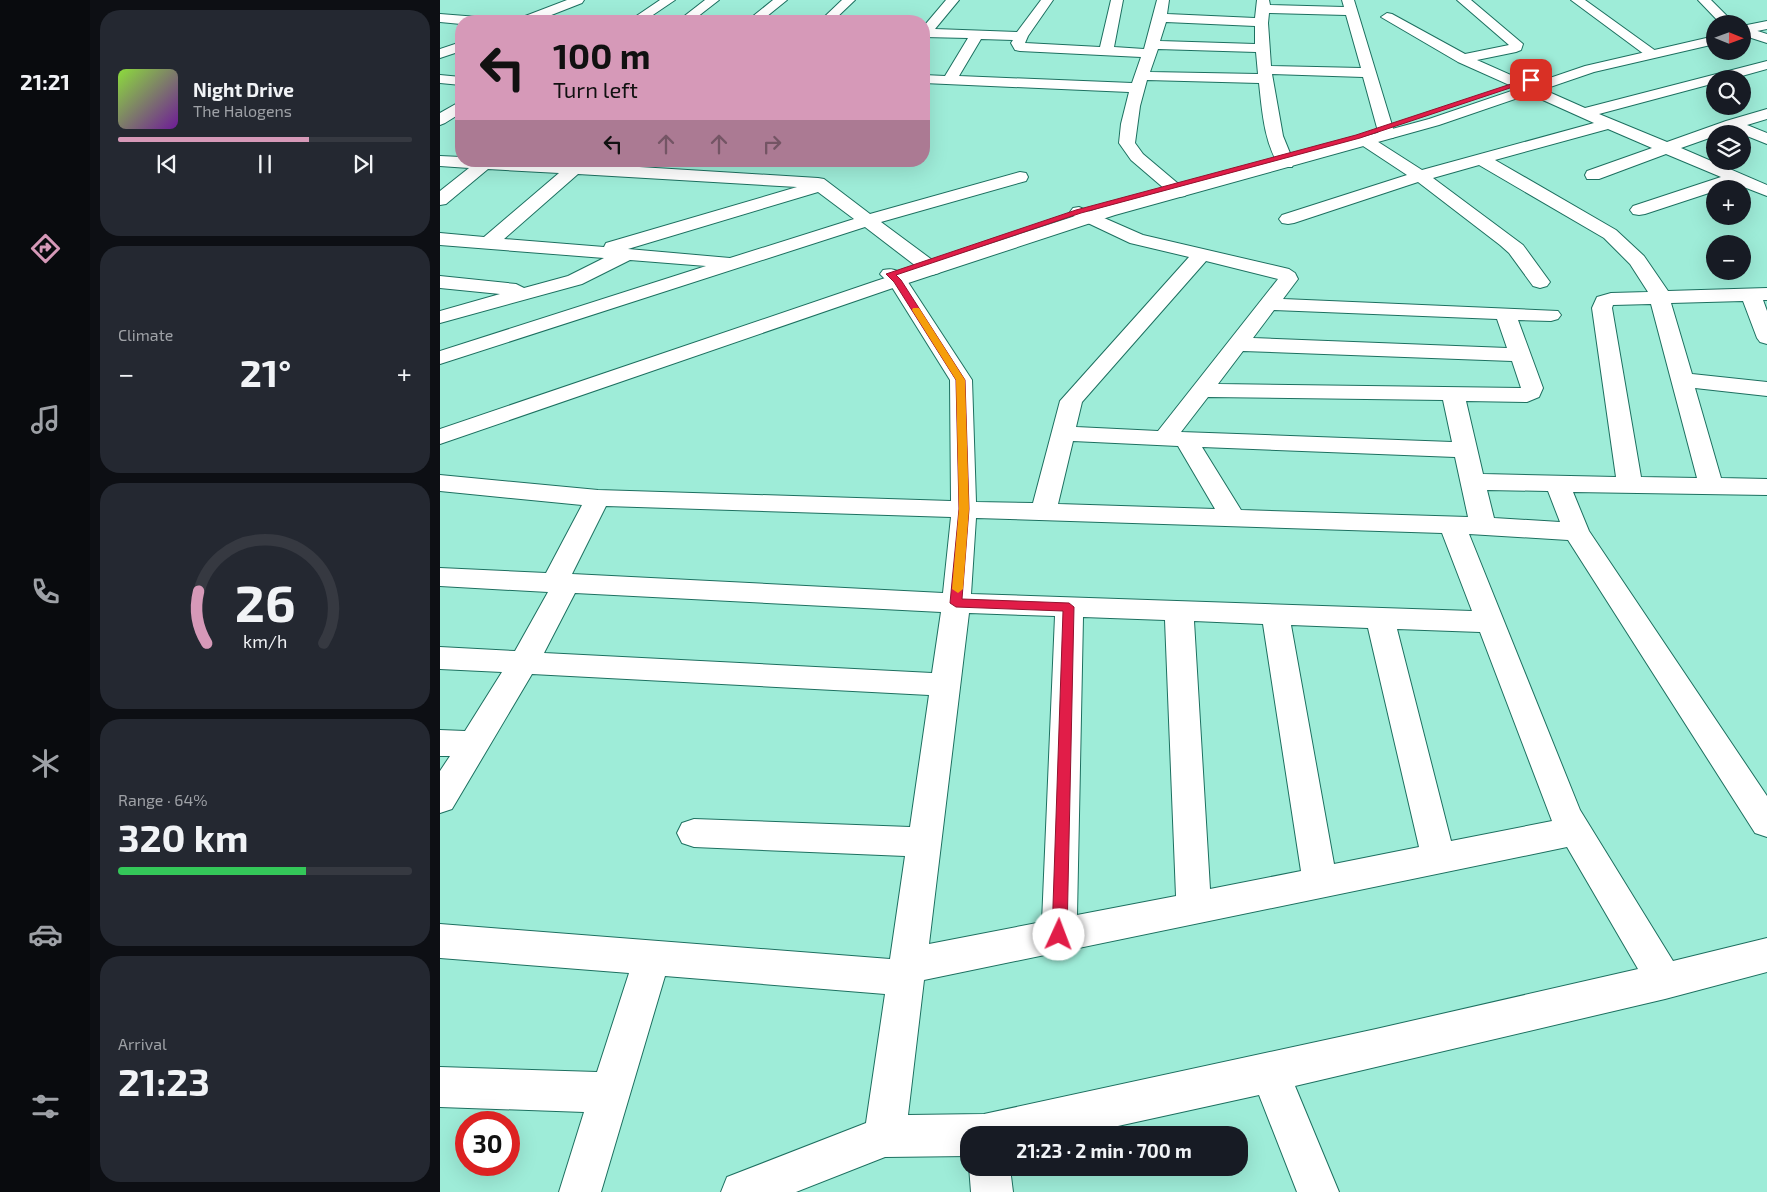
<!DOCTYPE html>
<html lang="en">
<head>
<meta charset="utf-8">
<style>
  :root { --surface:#171b24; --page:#242831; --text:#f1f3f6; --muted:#9ea1a6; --line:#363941; --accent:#d699b8 }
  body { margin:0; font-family:"Exo 2",sans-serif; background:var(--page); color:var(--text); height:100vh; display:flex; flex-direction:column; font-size:19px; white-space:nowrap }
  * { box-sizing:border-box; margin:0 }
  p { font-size:16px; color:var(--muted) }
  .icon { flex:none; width:28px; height:28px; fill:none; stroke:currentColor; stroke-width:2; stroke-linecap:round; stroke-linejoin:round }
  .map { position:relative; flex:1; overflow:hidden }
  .drawer { display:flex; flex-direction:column; gap:10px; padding:10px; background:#0d0f14; width:350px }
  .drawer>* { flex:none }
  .hud { position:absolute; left:15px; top:15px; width:475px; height:152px; border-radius:20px; box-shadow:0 5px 20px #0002; background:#d699b8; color:#111; overflow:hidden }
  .needle { width:32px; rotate:91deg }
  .buttons { position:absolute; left:1266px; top:15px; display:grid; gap:10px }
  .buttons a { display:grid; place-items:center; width:45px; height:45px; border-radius:50%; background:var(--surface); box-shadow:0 5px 20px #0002; font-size:25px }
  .speed { position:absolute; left:15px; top:1111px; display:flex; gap:10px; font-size:25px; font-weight:700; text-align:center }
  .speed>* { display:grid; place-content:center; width:65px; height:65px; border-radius:50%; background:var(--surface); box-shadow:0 5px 20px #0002; line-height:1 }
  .speed .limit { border:8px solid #d22; background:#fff; color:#111 }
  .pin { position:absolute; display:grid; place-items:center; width:42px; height:42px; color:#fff; margin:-21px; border-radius:10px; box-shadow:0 2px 8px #0006 }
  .me { position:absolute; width:55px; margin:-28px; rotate:2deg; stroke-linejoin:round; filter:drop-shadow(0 0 4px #0008) }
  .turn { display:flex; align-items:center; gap:18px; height:105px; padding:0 15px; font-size:22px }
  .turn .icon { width:65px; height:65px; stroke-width:2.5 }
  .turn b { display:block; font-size:35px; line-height:42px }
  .lanes { display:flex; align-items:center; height:48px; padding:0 15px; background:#0003; justify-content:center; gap:25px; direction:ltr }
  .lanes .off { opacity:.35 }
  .big { font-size:38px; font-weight:700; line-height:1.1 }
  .drawer .card { flex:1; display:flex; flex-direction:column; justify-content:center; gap:8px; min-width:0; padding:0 18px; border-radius:20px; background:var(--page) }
  .drawer .dial { align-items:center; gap:0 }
  .dial svg { height:130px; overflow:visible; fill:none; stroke:var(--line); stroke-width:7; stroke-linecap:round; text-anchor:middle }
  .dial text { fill:var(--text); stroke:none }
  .song { display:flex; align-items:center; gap:15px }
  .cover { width:60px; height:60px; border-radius:8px; background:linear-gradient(135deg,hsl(90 70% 55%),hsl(280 70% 35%)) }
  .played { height:5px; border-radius:2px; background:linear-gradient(90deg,var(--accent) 65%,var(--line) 65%) }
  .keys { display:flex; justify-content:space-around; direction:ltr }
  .heat { display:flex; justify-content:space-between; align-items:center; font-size:28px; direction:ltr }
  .charge { height:8px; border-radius:4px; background:linear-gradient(90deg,#34c759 64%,var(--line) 0) }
  .trip { position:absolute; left:520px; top:1126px; width:288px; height:50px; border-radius:20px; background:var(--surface); box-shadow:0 5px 20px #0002; font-weight:700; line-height:50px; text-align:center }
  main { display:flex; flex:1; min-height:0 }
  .menu { display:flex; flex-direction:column; width:90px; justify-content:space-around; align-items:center; background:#090b0e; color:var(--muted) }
  .menu .icon { width:35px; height:35px }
  .menu .active { color:var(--accent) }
  .menu b { font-size:22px; color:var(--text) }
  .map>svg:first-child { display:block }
</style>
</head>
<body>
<main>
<nav class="menu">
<b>21:21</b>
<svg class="icon active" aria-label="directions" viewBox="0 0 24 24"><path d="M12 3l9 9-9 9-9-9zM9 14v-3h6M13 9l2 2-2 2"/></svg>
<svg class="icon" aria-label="music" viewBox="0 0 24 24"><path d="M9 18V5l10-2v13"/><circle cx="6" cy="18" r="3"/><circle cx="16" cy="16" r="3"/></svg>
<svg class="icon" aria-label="phone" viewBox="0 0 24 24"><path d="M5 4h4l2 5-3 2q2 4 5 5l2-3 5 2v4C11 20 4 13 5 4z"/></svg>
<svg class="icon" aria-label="climate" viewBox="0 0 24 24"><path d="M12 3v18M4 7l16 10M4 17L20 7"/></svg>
<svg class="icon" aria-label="car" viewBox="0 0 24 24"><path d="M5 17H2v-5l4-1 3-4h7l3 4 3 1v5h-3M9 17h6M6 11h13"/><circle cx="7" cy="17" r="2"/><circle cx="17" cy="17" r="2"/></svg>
<svg class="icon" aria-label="filters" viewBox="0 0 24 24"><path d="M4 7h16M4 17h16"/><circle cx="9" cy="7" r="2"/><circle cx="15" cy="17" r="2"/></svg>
</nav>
<section class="drawer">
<div class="card">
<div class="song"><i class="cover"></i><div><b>Night Drive</b><p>The Halogens</p></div></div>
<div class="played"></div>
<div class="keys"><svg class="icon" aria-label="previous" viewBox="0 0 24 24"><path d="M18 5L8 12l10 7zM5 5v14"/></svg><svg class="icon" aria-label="pause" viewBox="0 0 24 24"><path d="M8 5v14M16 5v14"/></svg><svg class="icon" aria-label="next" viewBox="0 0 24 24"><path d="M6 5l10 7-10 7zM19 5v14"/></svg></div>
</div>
<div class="card"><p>Climate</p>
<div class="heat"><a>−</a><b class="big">21°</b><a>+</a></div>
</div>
<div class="card dial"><svg viewBox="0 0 100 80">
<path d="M14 69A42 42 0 1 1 86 69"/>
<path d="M14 69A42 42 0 0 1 9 37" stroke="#d699b8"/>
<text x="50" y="56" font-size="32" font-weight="700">26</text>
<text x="50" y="72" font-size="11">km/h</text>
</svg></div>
<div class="card"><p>Range · 64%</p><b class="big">320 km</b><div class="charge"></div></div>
<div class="card"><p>Arrival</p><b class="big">21:23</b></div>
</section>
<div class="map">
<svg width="1327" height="1192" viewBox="0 0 1327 1192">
  <rect width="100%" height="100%" fill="#9eecd8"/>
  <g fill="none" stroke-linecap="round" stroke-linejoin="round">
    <defs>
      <path id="minor" d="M127,0h17l-2,3 -46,18h-18l2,-3z
        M220,0h15l-31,21h-15z
        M265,0h14l-27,21h-14z
        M333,0h14l-26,21h-14z
        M402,0h13l-22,21h-13z
        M506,0h13l-24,29 82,3 24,-32h12l-25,36 -3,7 75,4 11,-47h12l-9,47 30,2 13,-49h12l-2,14 88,4 2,-18h12l1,5 74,2 -2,-7h12l41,135 -2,3h-12l-2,-3 -16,-58 -91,-3 11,62 11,27 -2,4h-12c-16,-24 -18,-57 -21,-84l-112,-3 -7,26 -5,37 8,11 45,38 -3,4 -6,1 -6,-1 -42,-36 -12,-17 2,-19 8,-32 -205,-9v-8l21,1 23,-38 -44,-1v-11zM829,13l77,2 15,53 -90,-2 -3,-43zM726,22l89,4v18l-95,-3zM541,39l32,1 -2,3 4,7 5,1 121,6 -9,26 -173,-7zM718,49l98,3 2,22 -108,-2z
        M1017,0h14l52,44 -2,6 -5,2 -39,8 108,48 182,-47v8l-36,10h-16v4l-116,31 68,28 59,-21 41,-12v10l-20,6 20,8v11l-35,-14 -17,4v2l-34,12 86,37v11l-31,-12 -21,5v2l-70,23 -6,1 -6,-1 -3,-4 3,-4 88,-29 -55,-23 -67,25h-12l-2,-4 2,-4 65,-23 -44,-19 -113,31 121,70 28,26 24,35 99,-3v12h-4l4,11v33l-7,-2 -3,-4 -14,-37 -72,2 21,71 75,8v14l-72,-8 26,90 46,1v16l-194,-3 16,39 178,265v41l-12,-4 -187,-293 -99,-6 111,276 93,151 94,-23v34l-102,27 -370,87 44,106h-42l-38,-97 -182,40h-108v21l-84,1 -89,35h-75l6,-15 139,-54 19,-129 -220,-18 -64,216h-42l25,-80 -144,-5v-40l157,5 32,-99 -189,-15v-34l450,35 15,-103 -211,-9 -12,-4 -5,-10 5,-10 12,-4 216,8 19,-132 -397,-21 -80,135 -12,4v-42l10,-15h-10v-26l25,1 37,-59 -62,-3v-22l75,4 33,-59 -108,-6v-18l106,5 36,-68 -142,-14v-16l158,15 353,11 -1,-121 -60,-96 -10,-10 3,-4c10,-2 14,0 21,6l68,104 4,122 57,1 27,-102 129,-144 -59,-14 -57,-27 -3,-4 3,-4 6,-1 64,28 146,34 6,4 3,6 -15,20 275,12 3,4 -3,4 -7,2 -33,-1 25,68 -4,9 -12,5 -61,-1 17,73 133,3 -24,-169 5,-11 14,-4 37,-1 -18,-28 -26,-26 -125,-73 -46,13 90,67 27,37 -3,4 -7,2 -7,-2 -24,-33 -9,-8 -82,-63 -124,41 -6,1 -6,-1 -3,-4 3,-4 125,-40 -47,-31 -2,-3 2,-3h12l50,32 172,-47 -136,-61 -77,-45 6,-4 5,1 73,40 44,-9zM766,261l72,18 -120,152 -82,-4 6,-25zM1211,304l46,174 -56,-1 -29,-169 1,-3zM834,310l223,9 10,29 -254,-10zM803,351l269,10 9,27 -303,-4zM768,397l235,3 9,42 -271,-10zM633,441l105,5 37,63 -157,-5zM762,447l253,10 13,60 -227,-7zM1047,490l61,1 12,31 -66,-4zM166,506l345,11 -8,76 -371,-19zM536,518l466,15 30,78 -501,-17zM135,593l366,19 -9,61 -388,-20zM529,613l86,3 -13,306 -113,22zM643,617l82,3 11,276 -99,19zM754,621l69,3 38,247 -91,18zM851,625l77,3 51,219 -85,17zM957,629l83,3 72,189 -101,20zM1127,847l71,122 -262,60 -392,85 -76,1 16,-135z
        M1131,0h14l75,54 -2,3h-10z
        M1258,0h13l24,24h-14z
        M0,14l38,3 7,4h-24v3l-21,-2z
        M1302,26l25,8v9l-25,-8z
        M21,42v9l-21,7v-9z
        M0,75l21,2v8l-21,-2z
        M21,101v12l-16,10 -5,2v-12z
        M0,156l21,1v4l114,2 243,15 6,1 46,35 150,-42 6,1 2,4 -2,4 -145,41 58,43 3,4 -3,4 -7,2 -7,-2 -60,-46 -425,137v-13l266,-85 -76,-6 -48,24 -142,39v-12l60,-17 -60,-6v-12l76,8 8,4 44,-12 36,-18 -164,-13v-12l44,4 75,-64 -71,-4 -42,35 -6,1v-14l29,-23 -29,-2zM138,174l219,13 -191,56 -2,4 -100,-8zM378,192l36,27 -124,39 -102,-9z
        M529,1166l41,2 3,24h-42z"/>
      <path id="tertiary" d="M1327,21v8l-25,5v-8z
        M1275,36v8l-121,28 -155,53 -324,90 -225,74 -450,155v-15l436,-148 227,-74 326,-88 156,-53z"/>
    </defs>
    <use href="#minor" stroke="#1d7060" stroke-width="2"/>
    <use href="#tertiary" stroke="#1d7060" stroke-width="2"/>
    <use href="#minor" fill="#fff" fill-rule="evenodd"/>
    <use href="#tertiary" fill="#fff" fill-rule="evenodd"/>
  </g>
  <path fill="#e11d48" stroke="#92132f" d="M1089,78l5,2 -174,58 -279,75 -185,62 5,5 64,100 4,129 -7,90 107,4 5,4 -7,328 -2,5 -6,2 -5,-2 -2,-5 11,-324 -107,-4 -6,-4 9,-94 -3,-129 -62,-98 -8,-8 190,-64 280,-75z"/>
  <path fill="#f59e0b" d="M473,308h6l46,72 4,129 -6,80 -5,4 -6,-4 7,-80 -3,-129 -44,-70z"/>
</svg>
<div class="buttons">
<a><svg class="needle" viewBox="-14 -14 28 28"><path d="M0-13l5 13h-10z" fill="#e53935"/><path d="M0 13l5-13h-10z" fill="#9ea1a6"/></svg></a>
<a><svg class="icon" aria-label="search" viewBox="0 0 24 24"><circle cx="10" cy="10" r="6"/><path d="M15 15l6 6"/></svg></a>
<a><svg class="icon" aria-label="layers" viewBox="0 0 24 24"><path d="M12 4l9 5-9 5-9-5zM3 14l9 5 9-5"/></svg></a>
<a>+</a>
<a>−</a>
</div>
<div class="speed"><div class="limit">30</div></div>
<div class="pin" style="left:1091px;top:80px;background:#d93025"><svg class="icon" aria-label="arrive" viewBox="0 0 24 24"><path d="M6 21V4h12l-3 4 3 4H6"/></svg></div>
<svg class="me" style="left:619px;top:935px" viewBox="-20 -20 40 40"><circle r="19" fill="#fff"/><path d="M0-13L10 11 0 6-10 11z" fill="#e11d48"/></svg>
<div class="trip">21:23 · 2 min · 700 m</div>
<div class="hud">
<div class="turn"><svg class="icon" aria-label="left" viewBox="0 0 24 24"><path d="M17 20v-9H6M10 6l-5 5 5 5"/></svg><div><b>100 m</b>Turn left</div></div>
<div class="lanes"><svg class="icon" aria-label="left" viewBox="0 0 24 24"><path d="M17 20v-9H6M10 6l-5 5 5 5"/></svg><svg class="icon off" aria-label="ahead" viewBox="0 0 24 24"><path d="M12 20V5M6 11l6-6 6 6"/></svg><svg class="icon off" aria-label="ahead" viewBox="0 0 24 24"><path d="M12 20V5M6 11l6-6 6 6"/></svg><svg class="icon off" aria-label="right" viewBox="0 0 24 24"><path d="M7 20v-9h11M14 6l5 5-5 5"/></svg></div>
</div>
</div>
</main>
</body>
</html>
